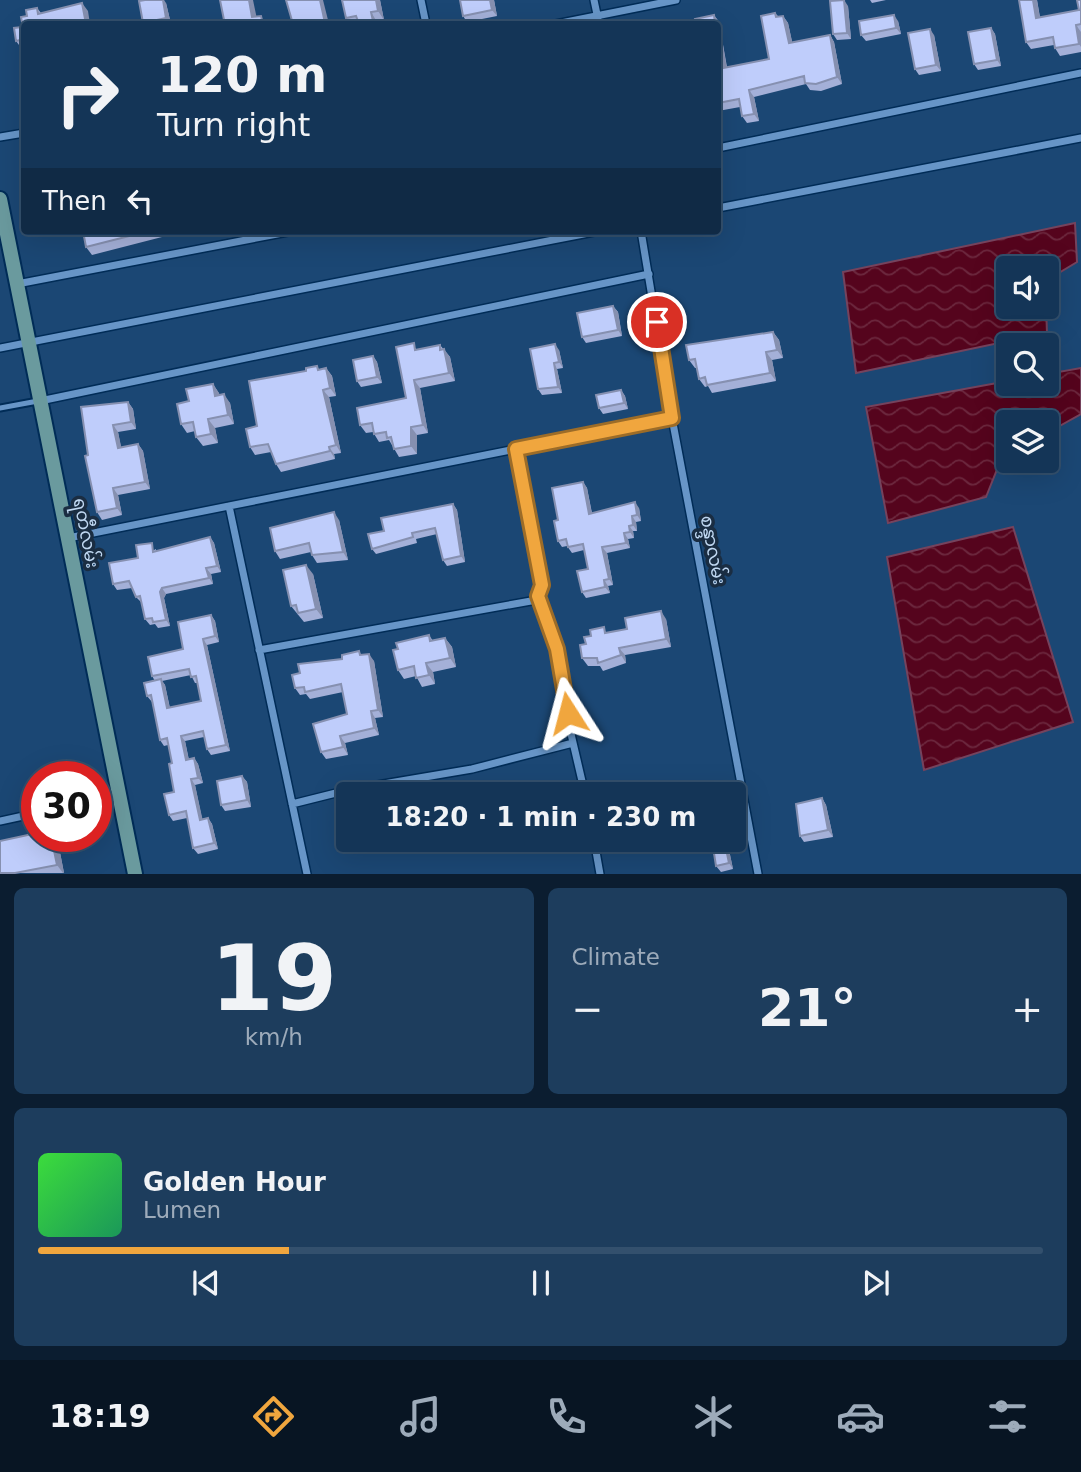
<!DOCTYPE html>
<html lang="en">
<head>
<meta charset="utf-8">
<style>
  :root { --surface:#143557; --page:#1d3d5d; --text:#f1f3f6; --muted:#9dabba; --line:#33506d; --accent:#f0a63e }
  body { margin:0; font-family:"DejaVu Sans","Noto Sans Myanmar",sans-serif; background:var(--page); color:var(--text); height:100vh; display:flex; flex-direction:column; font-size:26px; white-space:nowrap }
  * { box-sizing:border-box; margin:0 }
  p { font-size:23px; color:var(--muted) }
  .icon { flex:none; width:38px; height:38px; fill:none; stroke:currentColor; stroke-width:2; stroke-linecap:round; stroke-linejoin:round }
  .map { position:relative; height:874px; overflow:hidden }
  .drawer { display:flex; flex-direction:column; gap:14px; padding:14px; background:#0b1d30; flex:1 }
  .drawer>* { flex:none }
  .guide { position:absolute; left:21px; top:21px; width:700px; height:214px; border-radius:7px; box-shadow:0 7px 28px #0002,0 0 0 2px var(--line); background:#143557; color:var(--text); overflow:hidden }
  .controls { position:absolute; left:996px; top:256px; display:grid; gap:14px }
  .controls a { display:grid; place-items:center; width:63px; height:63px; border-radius:7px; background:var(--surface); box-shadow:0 7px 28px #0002,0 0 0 2px var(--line); font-size:35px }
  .speed { position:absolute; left:21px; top:761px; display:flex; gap:14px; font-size:35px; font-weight:700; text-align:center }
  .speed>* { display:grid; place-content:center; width:91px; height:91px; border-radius:50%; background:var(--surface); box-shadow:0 7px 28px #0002,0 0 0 2px var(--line); line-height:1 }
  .speed .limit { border:10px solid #d22; background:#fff; color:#111 }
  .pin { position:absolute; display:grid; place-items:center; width:60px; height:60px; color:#fff; margin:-30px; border:4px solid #fff; border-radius:50%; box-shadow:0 2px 7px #0007 }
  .me { position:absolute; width:77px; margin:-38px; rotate:351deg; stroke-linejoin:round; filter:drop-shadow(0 0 5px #0008) }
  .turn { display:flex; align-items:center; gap:24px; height:147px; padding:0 21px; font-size:32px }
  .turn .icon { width:91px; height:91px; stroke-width:2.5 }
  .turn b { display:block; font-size:49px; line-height:60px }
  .then { display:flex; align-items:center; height:66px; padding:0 21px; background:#0003; gap:14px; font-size:26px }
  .big { font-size:52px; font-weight:700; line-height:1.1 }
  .drawer .card { flex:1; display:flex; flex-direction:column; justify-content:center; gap:10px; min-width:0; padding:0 24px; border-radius:10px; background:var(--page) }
  .drawer .dial { align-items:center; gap:0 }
  .dial b { font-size:91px; line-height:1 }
  .song { display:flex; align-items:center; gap:21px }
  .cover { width:84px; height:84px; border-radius:10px; background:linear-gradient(135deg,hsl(120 70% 55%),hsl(150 70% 35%)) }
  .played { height:7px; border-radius:4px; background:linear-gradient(90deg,var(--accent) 25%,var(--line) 25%) }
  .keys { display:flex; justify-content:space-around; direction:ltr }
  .heat { display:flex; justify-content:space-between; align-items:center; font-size:38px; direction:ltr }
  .drawer .tiles { flex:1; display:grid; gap:14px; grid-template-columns:1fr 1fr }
  .card:last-child { grid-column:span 2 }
  .trip { position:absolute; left:336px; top:782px; width:410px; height:70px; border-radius:7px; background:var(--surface); box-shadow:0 7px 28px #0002,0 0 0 2px var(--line); font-weight:700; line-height:70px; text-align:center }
  .tabs { display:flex; height:112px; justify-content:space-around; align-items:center; background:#081523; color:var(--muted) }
  .tabs .icon { width:49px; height:49px }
  .tabs .selected { color:var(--accent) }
  .tabs b { font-size:32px; color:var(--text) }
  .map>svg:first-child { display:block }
</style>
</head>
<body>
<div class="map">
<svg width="1081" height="874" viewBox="0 0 1081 874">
  <defs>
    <pattern id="water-waves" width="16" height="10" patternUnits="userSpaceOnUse" patternTransform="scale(1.75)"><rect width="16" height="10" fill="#55041d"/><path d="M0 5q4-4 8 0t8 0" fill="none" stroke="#6c283e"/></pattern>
  </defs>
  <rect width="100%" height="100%" fill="#1b4774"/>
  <path fill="url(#water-waves)" stroke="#75435d" stroke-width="2" d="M1075,223l2,39 -30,18 -1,-12h-38v38h38l1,27 -191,40 -13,-101z
    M1081,368v46l-34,19 -1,-11h-38v32l-6,3 -16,40 -98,26 -22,-116 142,-26 38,2 1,-9z
    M1013,527l60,195 -149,48 -37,-213z"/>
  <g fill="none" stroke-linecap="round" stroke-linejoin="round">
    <defs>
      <path id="lane" d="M0,408l38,-7"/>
      <path id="street" d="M421,0l5,24
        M594,0l5,24
        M556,24l120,-24
        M0,137l24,-4
        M718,148l363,-75
        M718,208l363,-70
        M641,231l31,187 86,456
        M17,284l276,-53
        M0,348l599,-117
        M40,401l609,-127
        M229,506l78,368
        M68,538l604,-120
        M538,596l19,53 14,85 14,60
        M259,650l272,-49 7,-5 4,-11 -26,-136
        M96,801l23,-5
        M292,804l56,-14 124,-21 101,-26
        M0,821l37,-8
        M594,840l6,34"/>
      <path id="secondary" d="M0,199l135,675"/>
    </defs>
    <use href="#lane" stroke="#002c57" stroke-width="9"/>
    <use href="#street" stroke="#002c57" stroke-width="10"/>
    <use href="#secondary" stroke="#002c57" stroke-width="18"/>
    <use href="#lane" stroke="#6795c7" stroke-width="5"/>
    <use href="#street" stroke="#6795c7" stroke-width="7"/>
    <use href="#secondary" stroke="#6a9a9e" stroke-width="14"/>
  </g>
  <path fill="#a4b0d8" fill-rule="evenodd" d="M380,0l4,20 -7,2 1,2h-28l-4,-6z
    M494,0l3,16 -30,6 -4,-6z
    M870,0h16l-14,3z
    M1019,0h18l3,17 39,-7 2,-10v52l-21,4 -5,-8 -1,-3 -23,4 -5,-7z
    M166,3l5,21h-27l-1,-1z
    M848,6l3,33 -14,1 -4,-6z
    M37,8l4,5 47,-2 -64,13v24l-2,1 -6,-8 11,-25z
    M775,13l3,3h5l5,7 4,19 38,-7 4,7 8,42 -21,7 -11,-1 -4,-6 -52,13 5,24 -12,2 -5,-7 -2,-9 -22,4v-87l-4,-9 5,7 8,45 42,-8z
    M898,21l3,13 -35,7 -5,-6z
    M991,28l4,6 6,32 -23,4 -4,-6z
    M934,35l7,36 -22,4 -4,-6z
    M58,231h16l-14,3z
    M83,231h78l1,6 -70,18 -6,-8z
    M613,306l5,6 4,24 -36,7 -4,-6z
    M773,332l6,8 4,18 -11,2 4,21 -64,12 -4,-7 -3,1 -6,-8 -2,-11h-2l-6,-8z
    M440,345l10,12 5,24 -35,7 8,45 -11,2v19l-18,3 -10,-17 -10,2 -6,-10 -7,1 -6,-8 46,-27 12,-48z
    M559,350l4,18 -6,1 5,24 -20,2 -4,-6z
    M373,356l4,6 5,21 -21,4 -4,-6z
    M326,368l6,8 4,20 -7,1 12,56 -7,1 1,5 -54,13 -5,-8 -5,-12 -16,3 -5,-8 7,-21 63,-57z
    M213,384l7,11 10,8 4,21 -19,4 3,15 -15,3 -7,-9 -1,-6 -8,2 -6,-9 8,-23z
    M621,390l4,6 3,13 -25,5 -4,-6z
    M128,402l5,7 3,20 -18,3 3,16 17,-4 5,7 7,38 -32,6 4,20 -20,5 -5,-8 -9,-57z
    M583,482l4,6 5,25 47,-5 2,13 -5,1 1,9h-4l1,7 -6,1 2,9 -23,5 6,32 -5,1 2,7 -24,5 -4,-6 6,-23 -4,-19 -12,3 -5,-7 -5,1 -4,-6v-21z
    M453,504l4,6 8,52 -18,4 -4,-6 -6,-26 -21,5 1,4 -41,11 -4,-5 12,-18z
    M339,520l9,40 -31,3 -5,-8 -1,-3 -31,7 -5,-8z
    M210,537l4,6 7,29 -10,2 2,10 -47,10 -2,4 6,28 -12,2 -3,-4 -5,1 -5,-6 -3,-16 -6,-6 -4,-9 -15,2 -4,-6 25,-26 18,-9v2z
    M313,574l10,44 -19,4 -13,-16z
    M211,615l4,6 4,21 -12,3 23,106 -19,4 -4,-6 -3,-12 -19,4 4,19 5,-2 4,6 5,19 -8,2 7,34 6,-1 4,6 6,25 -20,5 -5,-6 -6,-30 -14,3 -4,-6 5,-23 -2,-29 -4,-18 -4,1 -4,-6 -8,-38 -5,-6 8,-15 -3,-5 31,-27zM191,675l4,8h2l4,18 -31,7 -5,-23 -3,-4z
    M666,619l5,28 -46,8 1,8 -23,8 -3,-5h-12l-6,-8 4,-14 22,-11z
    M429,635l4,6 12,-3 7,9 4,20 -23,5 2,12 -13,3 -6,-11 -12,3 -6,-9v-21z
    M359,651l2,4 13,6 9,56 -8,1 4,17 -34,8 3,12 -22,4 -5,-7 26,-38 -4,-22 -33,7 -4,-5 -6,1 -5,-7 5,-15 42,-14z
    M242,776l5,6 4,25 -26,4 -4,-6z
    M822,798l4,7 7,32 -29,5 -4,-6z
    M58,842l6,31h-64z
    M729,850l4,19 -12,3 -5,-6z"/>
  <path fill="#8690b0" d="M163,0h1l2,3 5,21 -5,-6z
    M249,0h4l5,24 -6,-7z
    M320,0h3l6,24h-3l-1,-1z
    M376,0h4l4,20 -6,-9z
    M490,0h4l3,16 -5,-6z
    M844,0l4,6 3,33 -4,-6z
    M1033,0h4l4,25 -5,-7z
    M82,3l6,8 2,13h-4z
    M371,12l6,10 1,2h-3l-2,-3z
    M714,15l5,7 9,53 -5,-7 -5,-32v-12h-3z
    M894,15l4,6 3,13 -5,-6z
    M783,16l5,7 6,27 -5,-7z
    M1076,25l5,7v15l-2,-3z
    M991,28l4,6 6,32 -4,-6z
    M930,29l4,6 7,36 -5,-6z
    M830,35l4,7 8,42 -5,-7z
    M749,90l5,7 5,24 -5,-7z
    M613,306l5,6 4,24 -4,-6z
    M773,332l6,8 4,18 -6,-8z
    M555,344l4,6 4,18 -4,-6z
    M444,349l6,8 5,24 -6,-8z
    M766,352l6,8 4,21 -6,-8z
    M373,356l4,6 5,21 -5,-6z
    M554,363l3,6 5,24 -4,-6z
    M326,368l6,8 4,20 -6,-8z
    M414,380l6,8 8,45 -5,-8z
    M213,384l6,9 3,12 -7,-9z
    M323,390l6,7 12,56 -5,-8z
    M621,390l4,6 3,13 -4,-6z
    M224,394l6,9 4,21 -6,-9z
    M128,402l5,7 3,20 -5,-7z
    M208,419l7,9 3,15 -7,-9z
    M113,425l5,7 5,23 -5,-7z
    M411,427l6,8v19l-6,-8z
    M138,444l5,7 7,38 -5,-7z
    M329,447l5,7 1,5 -5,-8z
    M583,482l4,6 6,32 -4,-6z
    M113,488l5,7 4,20 -5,-7z
    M635,502l4,6 2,13 -4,-6z
    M453,504l4,6 8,52 -4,-6z
    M334,512l5,8 9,40 -5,-8z
    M632,516l4,6 1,9 -4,-6z
    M629,526l4,5 1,7 -4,-6z
    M624,533l4,6 2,9 -4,-5z
    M210,537l4,6 7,29 -4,-6z
    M602,547l5,6 6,32 -4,-6z
    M306,565l7,9 10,44 -7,-9z
    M206,568l5,6 2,10 -4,-6z
    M604,580l4,6 2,7 -5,-6z
    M162,588l4,6 -2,4 6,28 -4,-6 -6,-28z
    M661,611l5,8 5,28 -5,-8z
    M211,615l4,6 4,21 -4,-6z
    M445,638l7,9 4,20 -6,-9z
    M203,639l4,6 23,106 -4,-6z
    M619,648l6,7 1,8 -5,-8z
    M369,654l5,7 9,56 -5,-7z
    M426,663l7,9 2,12 -6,-9z
    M161,679l4,6 6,29 -4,-6z
    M371,711l4,7 4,17 -5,-7z
    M181,736l4,5 5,25 -4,-6z
    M340,736l5,7 3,12 -5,-8z
    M194,758l4,6 5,19 -5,-5z
    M242,776l5,6 4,25 -4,-7z
    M191,779l4,6 9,41 -4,-6z
    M822,798l4,7 7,32 -5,-7z
    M208,818l4,6 6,25 -4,-6z
    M51,836h2l5,6 6,31h-1l-6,-8z
    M725,844l4,6 4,19 -4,-6z"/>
  <path fill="#bfcdfb" stroke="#8690b0" stroke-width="2" d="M145,0h18l3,18 -23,5 -4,-22z
    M220,0h29l3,17 9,-1 2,8h-63l24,-4z
    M286,0h34l5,23 -5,1h-27z
    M342,0h34l2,11 -7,1 2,9 -14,3 -3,-8 -10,2z
    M460,0h30l2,10 -29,6z
    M844,0l3,33 -14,1 -3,-33z
    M1019,0h14l3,18 43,-8 -2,-10h4v24l-5,1 3,19 -24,4 -2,-11 -27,5z
    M82,3l4,21h-62v20v-5l-8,2 -2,-13 9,-1 -2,-10 6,-1 -1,-6 11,-2 1,6z
    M775,13l1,4 7,-1 6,27 41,-8 7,42 -21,7 -11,-1 -1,-7 -55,14 5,24 -12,2 -3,-17 -21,4v-67l5,32 46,-9 -8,-43z
    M714,15l1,9h-19l-1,-5z
    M894,15l2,13 -35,7 -2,-14z
    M991,28l6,32 -23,4 -6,-32z
    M930,29l6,36 -21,4 -7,-36z
    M83,231h66l-63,16z
    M613,306l5,24 -36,7 -5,-24z
    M773,332l4,18 -11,2 4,21 -63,12 -2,-8 -6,2 -4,-20 -6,1 -3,-15z
    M414,343l1,7 25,-5v5l4,-1 5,24 -35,7 9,45 -12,2v19l-17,3 -3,-12 -4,1 -1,-6 -12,2 -2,-11 -12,2 -3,-17 49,-10 -10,-51z
    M555,344l4,18 -5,1 4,24 -20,2 -8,-40z
    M373,356l4,21 -20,4 -4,-21z
    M317,366l1,4 8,-2 4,20 -7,2 13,55 -7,2 1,4 -54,13 -8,-20 -18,3 -4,-18 11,-3 -8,-45 57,-10v-3z
    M213,384l2,12 9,-2 4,21 -20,4 3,15 -15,3 -3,-15 -12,2 -4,-20 12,-3 -3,-12z
    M621,390l3,13 -25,5 -3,-13z
    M128,402l3,20 -18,3 5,23 20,-4 7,38 -32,6 4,20 -20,4 -12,-56 3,-1 -7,-48z
    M583,482l6,32 46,-12 2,13 -5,1 1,9 -4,1 1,6 -6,1 2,10 -24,4 7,32 -5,1 1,7 -23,5 -5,-21 11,-2 -5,-25 -15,3 -2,-8 -8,2 -4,-20 4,-1 -6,-32z
    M453,504l8,52 -18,4 -8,-32 -23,5 1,4 -41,12 -4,-15 16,-3 -3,-13z
    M334,512l9,40 -31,3 -3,-12 -34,8 -5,-23z
    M210,537l7,29 -11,2 3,10 -47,10 -2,4 6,28 -13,2 -1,-4 -7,1 -5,-23 -4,1 -7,-16 -16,3 -4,-21 29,-5 -2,-13 16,-2 1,9z
    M306,565l10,44 -18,4 -2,-8 -5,1 -8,-36z
    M661,611l5,28 -47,9 2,7 -23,8 -1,-5h-15l-2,-13 6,-1 -2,-7 7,-1 -1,-6 14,-3 1,6 22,-4 -2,-11z
    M211,615l4,21 -12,3 23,106 -19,4 -4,-18 -22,5 5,24 8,-2 4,20 -7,1 9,41 8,-2 6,25 -21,5 -7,-37 -17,4 -5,-21 10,-2 -5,-28 3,-1 -5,-25 -7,2 -9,-45 -4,1 -3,-13 17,-4 6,29 34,-7 -5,-25 -5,1 -2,-8 -37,7 -4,-19 35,-8 -5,-27z
    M429,635l1,6 15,-3 5,20 -24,5 3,12 -13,3 -2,-12 -16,4 -5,-20 5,-1 -2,-6z
    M359,651l1,4 9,-1 9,56 -7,1 3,17 -34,8 3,11 -22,5 -8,-28 34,-10 -6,-30 -36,8 -1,-5 -9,1 -3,-13 8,-2 -2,-9 44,-5v-4z
    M242,776l5,24 -26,5 -4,-24z
    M822,798l6,32 -28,6 -4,-32z
    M37,833v3h14l6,29 -42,8h-15v-32z
    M725,844l4,19 -13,3 -3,-19z"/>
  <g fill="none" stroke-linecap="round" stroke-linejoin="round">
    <defs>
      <path id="route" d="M568,713l-11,-64 -19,-53 4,-11 -26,-136 156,-31 -15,-96"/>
    </defs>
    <use href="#route" stroke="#9c6c28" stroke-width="18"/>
    <use href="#route" stroke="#f0a63e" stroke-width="12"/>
  </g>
  <g text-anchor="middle" stroke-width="7" stroke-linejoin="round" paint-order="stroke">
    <g font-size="18" fill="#bfd7f1" stroke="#1a2d42">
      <text transform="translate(86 533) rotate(79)" y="6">ရတီလမ်း</text>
      <text transform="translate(713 550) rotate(79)" y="6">စန္ဒာလမ်း</text>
    </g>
  </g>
</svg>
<div class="controls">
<a><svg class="icon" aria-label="sound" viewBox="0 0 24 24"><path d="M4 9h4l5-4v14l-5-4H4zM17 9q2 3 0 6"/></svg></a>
<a><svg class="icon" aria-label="search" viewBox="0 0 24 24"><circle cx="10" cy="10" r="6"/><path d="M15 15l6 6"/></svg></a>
<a><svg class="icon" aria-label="layers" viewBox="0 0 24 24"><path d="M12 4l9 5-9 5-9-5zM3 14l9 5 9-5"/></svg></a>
</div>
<div class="speed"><div class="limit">30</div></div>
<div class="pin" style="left:657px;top:322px;background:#d93025"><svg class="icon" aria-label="arrive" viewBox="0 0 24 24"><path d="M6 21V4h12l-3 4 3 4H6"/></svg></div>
<svg class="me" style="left:568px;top:713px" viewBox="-20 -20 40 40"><path d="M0-17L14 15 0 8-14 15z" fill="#f0a63e" stroke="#fff" stroke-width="4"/></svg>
<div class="trip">18:20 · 1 min · 230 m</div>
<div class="guide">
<div class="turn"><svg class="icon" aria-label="right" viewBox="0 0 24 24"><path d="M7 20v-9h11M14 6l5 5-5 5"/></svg><div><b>120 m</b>Turn right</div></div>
<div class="then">Then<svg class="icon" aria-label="left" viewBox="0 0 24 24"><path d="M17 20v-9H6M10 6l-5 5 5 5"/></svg></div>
</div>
</div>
<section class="drawer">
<div class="tiles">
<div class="card dial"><b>19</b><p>km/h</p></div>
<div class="card"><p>Climate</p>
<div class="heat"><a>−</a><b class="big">21°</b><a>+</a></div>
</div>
<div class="card">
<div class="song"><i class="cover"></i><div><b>Golden Hour</b><p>Lumen</p></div></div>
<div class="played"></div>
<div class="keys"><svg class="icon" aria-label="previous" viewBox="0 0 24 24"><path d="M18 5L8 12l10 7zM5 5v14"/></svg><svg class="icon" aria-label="pause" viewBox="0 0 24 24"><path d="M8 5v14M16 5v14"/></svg><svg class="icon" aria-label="next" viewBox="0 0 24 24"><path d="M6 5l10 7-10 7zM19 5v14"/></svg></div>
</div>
</div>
</section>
<nav class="tabs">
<b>18:19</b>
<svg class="icon selected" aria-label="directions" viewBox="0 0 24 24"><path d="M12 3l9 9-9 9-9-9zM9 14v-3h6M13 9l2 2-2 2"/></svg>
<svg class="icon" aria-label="music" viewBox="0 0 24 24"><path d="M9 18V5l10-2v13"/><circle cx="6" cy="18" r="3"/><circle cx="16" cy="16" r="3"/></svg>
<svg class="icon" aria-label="phone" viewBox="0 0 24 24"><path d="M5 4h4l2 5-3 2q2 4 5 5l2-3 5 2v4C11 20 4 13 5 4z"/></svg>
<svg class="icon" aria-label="climate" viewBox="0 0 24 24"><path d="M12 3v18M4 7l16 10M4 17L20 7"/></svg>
<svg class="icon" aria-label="car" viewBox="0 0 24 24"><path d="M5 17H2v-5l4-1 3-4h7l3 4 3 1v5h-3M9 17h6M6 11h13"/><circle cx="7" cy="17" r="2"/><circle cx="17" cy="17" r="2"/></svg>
<svg class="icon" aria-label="filters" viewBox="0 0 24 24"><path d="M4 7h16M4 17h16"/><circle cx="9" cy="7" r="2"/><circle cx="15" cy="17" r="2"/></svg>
</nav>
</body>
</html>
